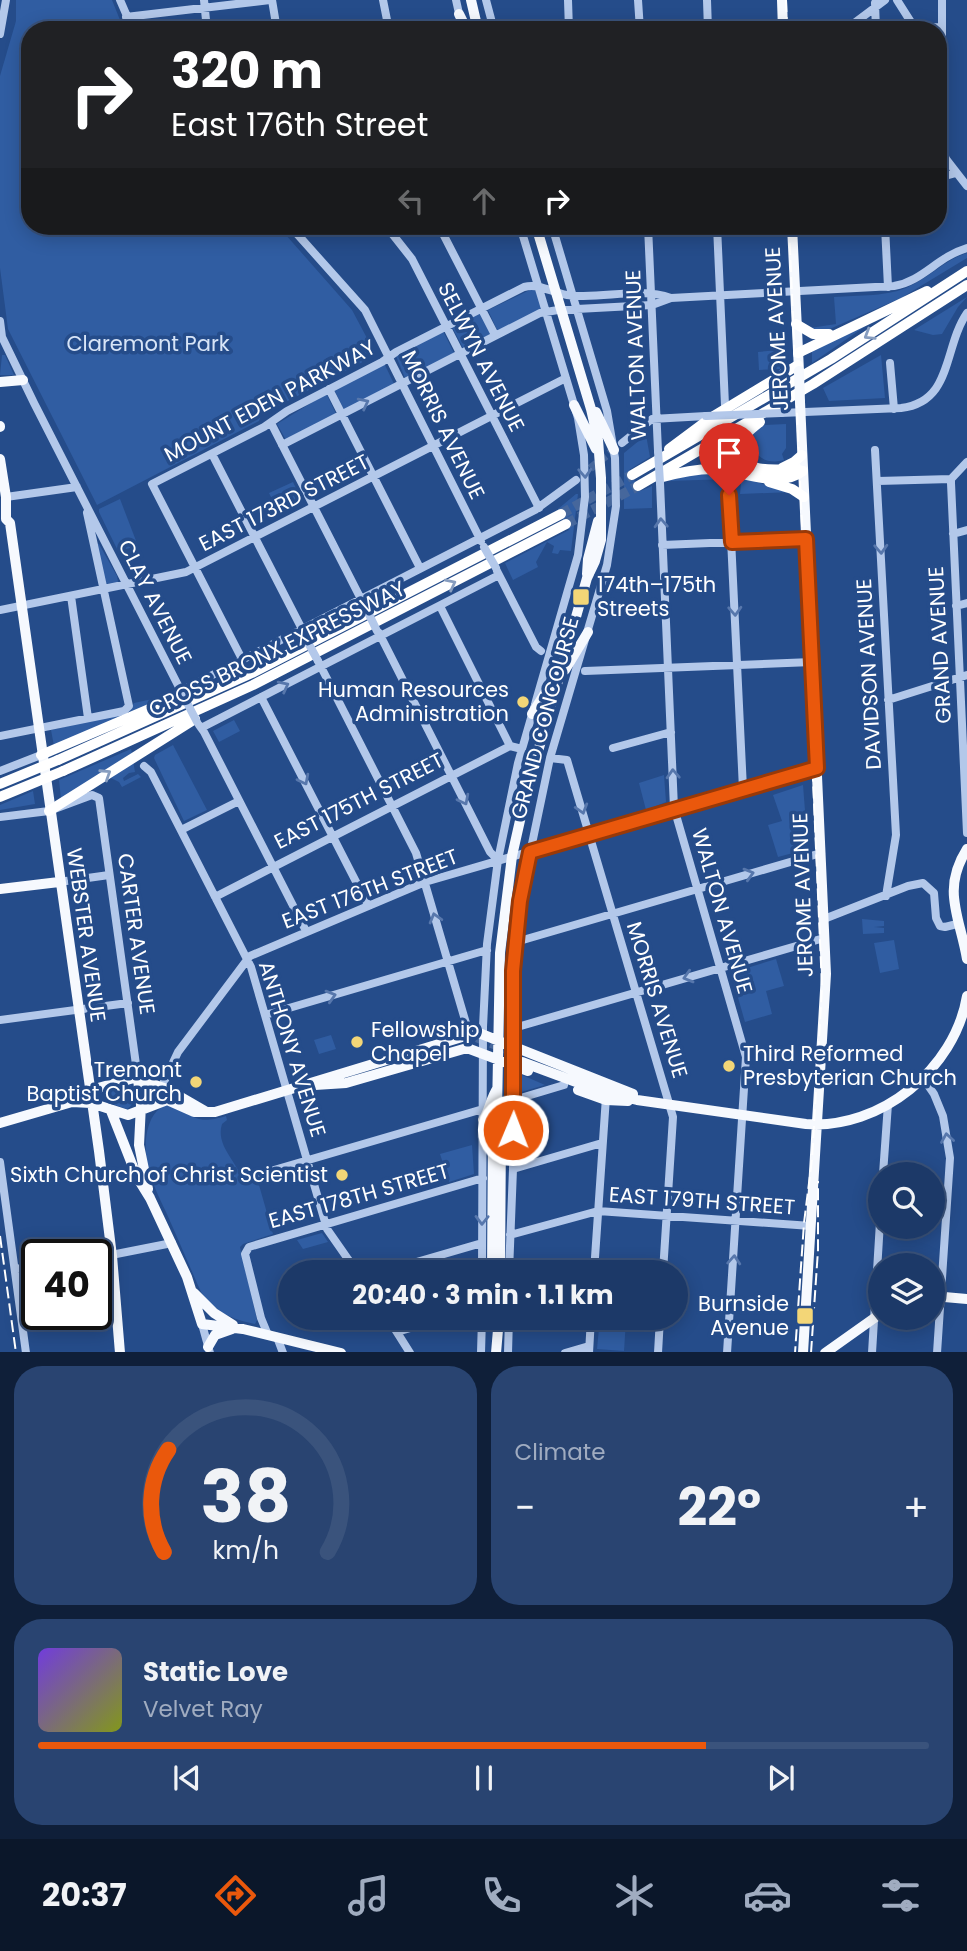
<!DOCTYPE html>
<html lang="en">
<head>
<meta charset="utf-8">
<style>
  :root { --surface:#1c3968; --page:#294471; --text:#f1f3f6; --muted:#a0acc0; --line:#3a537c; --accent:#ea580c }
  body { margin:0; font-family:Poppins,sans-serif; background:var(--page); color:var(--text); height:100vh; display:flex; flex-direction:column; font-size:26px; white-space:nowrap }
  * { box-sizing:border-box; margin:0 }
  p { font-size:23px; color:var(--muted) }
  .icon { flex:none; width:38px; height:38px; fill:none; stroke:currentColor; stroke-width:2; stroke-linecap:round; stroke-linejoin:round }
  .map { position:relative; height:1352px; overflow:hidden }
  .details { display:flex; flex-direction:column; gap:14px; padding:14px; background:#0f1f39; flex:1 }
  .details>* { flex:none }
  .banner { position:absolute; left:21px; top:21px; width:926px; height:214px; border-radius:28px; box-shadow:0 4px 18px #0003,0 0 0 2px var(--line); background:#202124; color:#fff; overflow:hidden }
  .tools { position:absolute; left:868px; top:1162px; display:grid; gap:14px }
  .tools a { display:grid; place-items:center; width:77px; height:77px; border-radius:50%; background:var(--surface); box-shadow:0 4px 18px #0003,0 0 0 2px var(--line); font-size:35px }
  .speed { position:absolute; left:21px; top:1239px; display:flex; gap:14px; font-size:35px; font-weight:700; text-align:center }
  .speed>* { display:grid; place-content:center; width:91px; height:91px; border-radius:50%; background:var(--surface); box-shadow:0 4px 18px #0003,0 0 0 2px var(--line); line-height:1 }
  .speed .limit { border:4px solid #111; border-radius:10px; background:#fff; color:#111 }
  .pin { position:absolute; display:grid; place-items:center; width:60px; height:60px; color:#fff; margin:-72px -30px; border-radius:50% 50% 50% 0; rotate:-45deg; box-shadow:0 0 7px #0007 }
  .pin .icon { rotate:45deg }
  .me { position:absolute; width:77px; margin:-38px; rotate:1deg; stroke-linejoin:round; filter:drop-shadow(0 0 5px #0008) }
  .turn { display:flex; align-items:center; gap:24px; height:147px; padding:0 35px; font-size:32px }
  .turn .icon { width:91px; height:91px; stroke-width:2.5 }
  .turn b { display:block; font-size:49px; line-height:60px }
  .lanes { display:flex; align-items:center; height:66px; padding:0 35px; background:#0003; justify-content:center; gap:35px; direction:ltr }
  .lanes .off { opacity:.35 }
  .big { font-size:52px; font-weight:700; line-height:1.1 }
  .details .card { flex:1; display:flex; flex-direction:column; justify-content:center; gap:10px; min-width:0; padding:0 24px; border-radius:28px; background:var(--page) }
  .details .dial { align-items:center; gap:0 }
  .dial svg { height:182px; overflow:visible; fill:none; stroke:var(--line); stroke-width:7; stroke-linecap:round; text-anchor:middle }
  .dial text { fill:var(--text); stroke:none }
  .song { display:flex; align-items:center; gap:21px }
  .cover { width:84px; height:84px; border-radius:10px; background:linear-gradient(135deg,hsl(260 70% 55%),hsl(70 70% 35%)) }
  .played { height:7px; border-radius:4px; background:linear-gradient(90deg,var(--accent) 75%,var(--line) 75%) }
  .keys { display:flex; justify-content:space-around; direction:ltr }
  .heat { display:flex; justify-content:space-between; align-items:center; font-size:38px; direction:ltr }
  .details .tiles { flex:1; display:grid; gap:14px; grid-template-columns:1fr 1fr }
  .card:last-child { grid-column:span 2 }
  .trip { position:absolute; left:278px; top:1260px; width:410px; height:70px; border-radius:35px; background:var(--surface); box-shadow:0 4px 18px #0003,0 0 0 2px var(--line); font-weight:700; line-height:70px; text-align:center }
  .dock { display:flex; height:112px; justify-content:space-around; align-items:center; background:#0b172a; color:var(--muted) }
  .dock .icon { width:49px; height:49px }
  .dock .active { color:var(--accent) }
  .dock b { font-size:32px; color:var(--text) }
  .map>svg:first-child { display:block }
</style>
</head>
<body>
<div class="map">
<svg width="967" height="1353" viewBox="0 0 967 1353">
  <rect width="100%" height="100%" fill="#254c8a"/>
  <path fill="#305da2" d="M16,0h96l12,30h-94v196h248l74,84 24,45 -115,60 -2,6 -162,84 -89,-176 -8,-61v-192l16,-55z
    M967,253v5l-66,40 -76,33h-14l-1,-3 26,-4 -2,-27c24,-2 55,0 76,-11 21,-10 35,-26 57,-33z
    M532,289l6,3 6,17 -46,23 -10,-22z
    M967,297l-9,10 -16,27 -9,1 -19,-5z
    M480,312l11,22 -28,14 -11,-21z
    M867,325l-55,38v-15z
    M443,331l11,22 -49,25 -9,-22z
    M779,350l1,19 -21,1 -1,-18z
    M2,355h3l9,20h-14z
    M881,355l4,43 -56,3 -6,-13z
    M384,363l10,21 -50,26 -10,-21z
    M324,395h3l9,19 -50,26 -9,-16z
    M786,424v24l-4,6 2,6c-20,6 -38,-8 -30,-29l11,-6z
    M646,435l4,22 -21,13 11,21 12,-5v22l-28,1v-56z
    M701,473l38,4 52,15 -51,2 1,-10 -10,-5 -64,2z
    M293,482l10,21 -23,12 -11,-22z
    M576,494h2l-7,57 -11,-1 -2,4 -6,-1 2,-7 -7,-4 -11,20 2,5 -25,13 -8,-17 64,-33 -11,-21z
    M120,499l18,47 -20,5 -19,-39v-3z
    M96,543l3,1 18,32 1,6 -13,2z
    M171,695l-117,51 -3,-16 78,-18 5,-9z
    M234,720l6,11 -21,11 -6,-11z
    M173,745l34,65 -23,11 -30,-63 1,-3z
    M131,749l1,4 -71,46 -2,-19z
    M133,760l2,12 -6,1 -6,5 1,3 14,-7 3,3 -19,10 -3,-5 -8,-4z
    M664,775l2,27 -20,8 -7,-27z
    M803,785l5,64 -30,8 -10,-32 14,-4 -9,-26z
    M33,791l2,13 -35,6v-5z
    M862,919l22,2v5l-10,1 10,1v5l-21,1z
    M894,940l5,29 -19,4 -6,-30z
    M776,959l8,27 -18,5 6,23 -27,8 -14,-49z
    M331,1035l5,14 -17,5 -5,-14z
    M522,1075l23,10 -24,7z
    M131,1085c3,8 6,18 -4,24l-12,-4 -10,-9v-5z
    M166,1105c27,6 25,22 60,11l1,4 -5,4c-7,22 16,38 21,58l14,-4 16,56 -30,10 -3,3 17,73 -2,4c-24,-5 -40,-12 -54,-32 -12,-27 -23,-53 -35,-80 -7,-15 -14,-29 -18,-45 -5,-20 -3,-54 18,-62z
    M472,1145l2,29 -25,8 -9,-28z
    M322,1233l6,9 -25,7 -6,-9z
    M600,1318l26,2 -2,31 -27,-2z"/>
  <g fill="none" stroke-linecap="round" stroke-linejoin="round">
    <path stroke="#46679c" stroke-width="8" stroke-dasharray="8 4" stroke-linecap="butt" d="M581,476l36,-29"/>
    <path stroke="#46679c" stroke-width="10" stroke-dasharray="10 5" stroke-linecap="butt" d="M462,1037h14l46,18"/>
    <path stroke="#46679c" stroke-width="10" stroke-dasharray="10 5" stroke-linecap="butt" d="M561,514l71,-39
      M566,524l72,-38"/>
    <path stroke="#b3c8ea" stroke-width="8" d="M120,0l13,30
      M204,0l3,30
      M272,0l5,30
      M383,0l6,30
      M456,0l4,18
      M486,0l8,30
      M568,0l1,30
      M638,0l2,30
      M707,0l1,30
      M897,0l19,30
      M875,3l1,27
      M126,17l144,-17
      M915,28l27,-1
      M845,30l40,-30
      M0,34l6,-34
      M938,57l4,-10v-47
      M938,136l8,23 21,27
      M938,178l18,-5
      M290,226l75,84 116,231
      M386,226l26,33 127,249
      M439,226l56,109
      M648,226l10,225
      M717,226l8,179
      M885,226l3,61
      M0,321l2,16 32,66 148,290
      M890,363l4,46
      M329,389l91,179
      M781,413l120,-5c52,-6 42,-60 66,-95
      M271,423l91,178
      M622,443l30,-24 54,-3
      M282,445l258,-132 18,-3 94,-5 19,-7 223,-12c29,-5 43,-29 73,-38
      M875,450l21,385 -10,61
      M212,454l91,177
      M967,462l-16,17v4l16,350
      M878,481l73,-2
      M660,483l14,325 72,249 -19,296
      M731,488l-2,9 14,292
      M6,497l71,-10
      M953,534l14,-4
      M662,545l144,-6
      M497,571l39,76 5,4
      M71,596l17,122
      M440,606l70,140
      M956,606l11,-3
      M0,610l186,-38 380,-194
      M379,633l111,219 8,8
      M242,659l-90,-175 112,-57 23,-16 95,-49 14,-10 128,-65c16,-4 28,6 43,8 35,5 70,-9 104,3
      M318,661l98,192 52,177
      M585,671l227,-9
      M181,691l354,-181 41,-30
      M261,697l107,208
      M888,700l79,-25
      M199,725l5,7 102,199
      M201,728l298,-153
      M0,736l124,-25 5,-5 -42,-193
      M613,748l58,-16
      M550,758l17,2 106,357 -10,155
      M144,766l7,6 100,195 76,262 30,43
      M0,771l41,-16
      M0,817l49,-6 43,-16 7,3 39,281
      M181,830l58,-29
      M59,882l50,-7
      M215,897l295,-151 12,3
      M824,919l84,-33 15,-3 11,10 2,25 4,8 5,1 12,-3
      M516,942l305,-89
      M265,1015l222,-65
      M0,1020l128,-17
      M514,1028l310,-90
      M923,1078l11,16 9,22 7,42 -13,195
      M162,1086l16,-34 72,-96 175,-74 392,-114
      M514,1100l50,-15
      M0,1162l26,191
      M513,1169l89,-26
      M883,1174l5,-70
      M247,1178l236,-69
      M510,1235l88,-24 213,15
      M96,1258l76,-15
      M15,1269l22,-3
      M382,1272l100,-29
      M482,1272l1,-245 4,-83 11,-84 20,-97 60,-208 7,-58 -1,-42 -6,-37 -58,-192
      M509,1272l4,-103v-181l7,-87 30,-143 57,-193 9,-59 -1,-48 -8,-47 -55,-185
      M594,1272l12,-175
      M388,1318l22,35
      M202,1324l8,29
      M397,1332l47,-14
      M268,1335l-7,-17 -16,-64 4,-7 234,-69
      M277,1337l6,16
      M481,1353l1,-35
      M508,1353l1,-35
      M565,1353l24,-7
      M589,1353l2,-35
      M658,1353l2,-35
      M872,1353l8,-131"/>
    <path stroke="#f6f9fe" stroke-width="10" d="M471,0l7,30
      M782,0l1,30
      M459,14l8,16
      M521,226v2
      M792,226l7,145
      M0,382l23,-2
      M800,402l26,572 -23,379
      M574,405l22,44
      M596,412l18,38
      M0,426v1
      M0,459l6,38v22l4,4 89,628 13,105 8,97
      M587,574l1,-15 10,-38
      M565,670l23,-38
      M532,714l24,-38
      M967,849c-26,41 -7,68 0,110
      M0,889l59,-7
      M454,1034l20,-3 159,63
      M522,1062l81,30 34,8 169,24c74,6 149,-55 161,-128
      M138,1079l3,26 -2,40 9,44
      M315,1085l31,-2 121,-35 61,23
      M578,1090l28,10 22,1
      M72,1102l19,1 37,12 39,-15 27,12h21l247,-75
      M111,1111l26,66 13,21 37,79 15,47 41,5 98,24
      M498,1115l3,15 -1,142
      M483,1120c7,-10 7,-20 14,-31
      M0,1123l72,-21 26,-14 36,-10 33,11 38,22
      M504,1133l3,-15 6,-7
      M492,1272l1,-142 4,-19 3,-158 12,-97 14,-62 61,-216 8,-17 6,-21v-62l-3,-38 -7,-31 -55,-183
      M194,1293l20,20 19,12
      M933,1296l34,3
      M208,1347l7,-12 17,-6
      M496,1353l3,-35
      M825,1353l55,-39"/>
    <path stroke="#fff" stroke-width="10" d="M796,324l17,10h16
      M798,353l129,-62
      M760,422c-9,7 -19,14 -18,27 3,31 42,16 61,22
      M669,449l43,-32 86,-52
      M782,468l12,-6 8,-7
      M632,475l199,-116 136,-88
      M659,478c18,-5 36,-9 54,-9 28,1 65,21 90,2
      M769,482l23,7 12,8
      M638,486l175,-102 154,-99
      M41,755l108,-46 43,-16
      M58,760l194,-87 309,-159
      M63,771l190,-86 313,-161
      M49,811l146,-92"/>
    <path stroke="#fff" stroke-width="2" stroke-dasharray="12 5" stroke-linecap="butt" d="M786,0l1,30
      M789,226l33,761 -10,172 -8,64 -9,130
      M0,1236l16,117
      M811,1353l7,-103v-69"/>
    <path stroke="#b3c8ea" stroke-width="8" d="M706,416l75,-3
      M658,451l2,32
      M484,547l12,21
      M365,606l12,25
      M305,637l13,24
      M182,693l15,29"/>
    <path stroke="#f6f9fe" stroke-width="10" d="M799,371l1,31"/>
    <path stroke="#fff" stroke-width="10" d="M0,784l58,-24
      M0,797l63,-26"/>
  </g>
  <defs><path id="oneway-chevron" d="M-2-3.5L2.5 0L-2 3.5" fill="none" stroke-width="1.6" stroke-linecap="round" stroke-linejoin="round" transform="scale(1.75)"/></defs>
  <g stroke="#879dbf">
    <use href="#oneway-chevron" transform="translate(869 335) rotate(148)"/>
    <use href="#oneway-chevron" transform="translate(451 584) rotate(-27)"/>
    <use href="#oneway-chevron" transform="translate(106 774) rotate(-33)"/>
  </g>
  <g stroke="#5777ac">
    <use href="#oneway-chevron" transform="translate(364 403) rotate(-27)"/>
    <use href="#oneway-chevron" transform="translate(585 473) rotate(87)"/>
    <use href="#oneway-chevron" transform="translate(661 523) rotate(-93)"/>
    <use href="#oneway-chevron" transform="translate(881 549) rotate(87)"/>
    <use href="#oneway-chevron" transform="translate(735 611) rotate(87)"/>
    <use href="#oneway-chevron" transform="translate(284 686) rotate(-27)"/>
    <use href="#oneway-chevron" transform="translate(673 774) rotate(-93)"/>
    <use href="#oneway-chevron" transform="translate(304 780) rotate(63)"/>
    <use href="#oneway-chevron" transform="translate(464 800) rotate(63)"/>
    <use href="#oneway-chevron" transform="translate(582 809) rotate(73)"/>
    <use href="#oneway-chevron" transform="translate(749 874) rotate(-16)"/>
    <use href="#oneway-chevron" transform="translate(435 918) rotate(-106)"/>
    <use href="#oneway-chevron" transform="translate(688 977) rotate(164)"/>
    <use href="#oneway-chevron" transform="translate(331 996) rotate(-16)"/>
    <use href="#oneway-chevron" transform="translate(947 1138) rotate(-99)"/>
    <use href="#oneway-chevron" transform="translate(482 1220) rotate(91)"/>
    <use href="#oneway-chevron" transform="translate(734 1260) rotate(-86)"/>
  </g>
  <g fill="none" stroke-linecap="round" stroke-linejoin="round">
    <defs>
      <path id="route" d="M513,1130v-159l7,-70 10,-49 287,-84 -11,-229 -74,3 -3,-47"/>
    </defs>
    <use href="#route" stroke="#983908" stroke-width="18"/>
    <use href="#route" stroke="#ea580c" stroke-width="12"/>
  </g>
  <g fill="#f3d677" stroke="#254c8a" stroke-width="2.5">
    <rect x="572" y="588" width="18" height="18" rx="3.5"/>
    <circle cx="523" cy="702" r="7"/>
    <circle cx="357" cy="1042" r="7"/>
    <circle cx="729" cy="1066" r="7"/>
    <circle cx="196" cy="1082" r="7"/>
    <circle cx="342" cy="1175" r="7"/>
    <rect x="796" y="1307" width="18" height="18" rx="3.5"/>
  </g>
  <g text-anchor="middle" stroke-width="7" stroke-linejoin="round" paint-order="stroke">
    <g font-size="21" fill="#fff" stroke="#254c8a">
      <text transform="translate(777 329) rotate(-93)" y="7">JEROME AVENUE</text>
      <text transform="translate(636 355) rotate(-92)" y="7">WALTON AVENUE</text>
      <text transform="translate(481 357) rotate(63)" y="7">SELWYN AVENUE</text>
      <text transform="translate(270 401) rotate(-28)" y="7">MOUNT EDEN PARKWAY</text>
      <text transform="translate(443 425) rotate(64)" y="7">MORRIS AVENUE</text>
      <text transform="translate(284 503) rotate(-27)" y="7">EAST 173RD STREET</text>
      <text transform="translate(155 602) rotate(63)" y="7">CLAY AVENUE</text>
      <text transform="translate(940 645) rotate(-93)" y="7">GRAND AVENUE</text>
      <text transform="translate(277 649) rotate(-26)" y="7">CROSS BRONX EXPRESSWAY</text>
      <text transform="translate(869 674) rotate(-93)" y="7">DAVIDSON AVENUE</text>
      <text transform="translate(545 718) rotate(-75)" y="7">GRAND CONCOURSE</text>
      <text transform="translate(359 801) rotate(-27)" y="7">EAST 175TH STREET</text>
      <text transform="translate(370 889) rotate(-21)" y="7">EAST 176TH STREET</text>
      <text transform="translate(803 895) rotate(-92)" y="7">JEROME AVENUE</text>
      <text transform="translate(722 911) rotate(74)" y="7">WALTON AVENUE</text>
      <text transform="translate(136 934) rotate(82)" y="7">CARTER AVENUE</text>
      <text transform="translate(86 935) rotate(82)" y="7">WEBSTER AVENUE</text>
      <text transform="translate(657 1000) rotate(73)" y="7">MORRIS AVENUE</text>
      <text transform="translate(292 1049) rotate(73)" y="7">ANTHONY AVENUE</text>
      <text transform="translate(359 1196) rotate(-16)" y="7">EAST 178TH STREET</text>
      <text transform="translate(702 1201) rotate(4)" y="7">EAST 179TH STREET</text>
    </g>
    <g font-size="21" fill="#d7e4f7" stroke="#254c8a">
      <text x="148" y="351">Claremont Park</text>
    </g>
    <g font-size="21" fill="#fff" stroke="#254c8a" text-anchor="end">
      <text x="597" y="592" text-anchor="start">174th–175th<tspan x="597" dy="24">Streets</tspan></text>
      <text x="509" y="697">Human Resources<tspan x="509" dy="24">Administration</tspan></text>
      <text x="371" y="1037" text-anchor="start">Fellowship<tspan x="371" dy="24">Chapel</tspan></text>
      <text x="743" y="1061" text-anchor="start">Third Reformed<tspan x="743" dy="24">Presbyterian Church</tspan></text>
      <text x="182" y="1077">Tremont<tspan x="182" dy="24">Baptist Church</tspan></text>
      <text x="328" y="1182">Sixth Church of Christ Scientist</text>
      <text x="789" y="1311">Burnside<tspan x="789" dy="24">Avenue</tspan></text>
    </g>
  </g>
</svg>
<div class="tools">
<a><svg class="icon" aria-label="search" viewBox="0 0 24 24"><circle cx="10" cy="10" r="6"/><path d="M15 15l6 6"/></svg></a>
<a><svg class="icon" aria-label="layers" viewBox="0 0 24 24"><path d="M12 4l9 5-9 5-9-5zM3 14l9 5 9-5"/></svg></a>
</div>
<div class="speed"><div class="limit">40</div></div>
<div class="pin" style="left:729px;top:495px;background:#d93025"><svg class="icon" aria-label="arrive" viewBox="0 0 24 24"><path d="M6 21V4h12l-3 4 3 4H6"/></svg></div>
<svg class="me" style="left:513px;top:1130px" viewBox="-20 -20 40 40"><circle r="17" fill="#ea580c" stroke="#fff" stroke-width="3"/><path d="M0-11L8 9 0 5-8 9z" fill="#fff"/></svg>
<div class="trip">20:40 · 3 min · 1.1 km</div>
<div class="banner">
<div class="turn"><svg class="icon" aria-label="right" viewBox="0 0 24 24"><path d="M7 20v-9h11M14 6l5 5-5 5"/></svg><div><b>320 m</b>East 176th Street</div></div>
<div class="lanes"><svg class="icon off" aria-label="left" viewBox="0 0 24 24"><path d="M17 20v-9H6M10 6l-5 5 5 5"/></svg><svg class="icon off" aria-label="ahead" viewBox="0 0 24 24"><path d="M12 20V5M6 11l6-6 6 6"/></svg><svg class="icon" aria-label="right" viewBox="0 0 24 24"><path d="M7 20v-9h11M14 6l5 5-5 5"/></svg></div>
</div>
</div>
<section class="details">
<div class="tiles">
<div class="card dial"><svg viewBox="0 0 100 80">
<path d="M14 69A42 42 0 1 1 86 69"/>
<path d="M14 69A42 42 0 0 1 16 24" stroke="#ea580c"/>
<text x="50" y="56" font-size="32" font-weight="700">38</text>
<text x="50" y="72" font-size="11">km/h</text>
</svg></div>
<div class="card"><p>Climate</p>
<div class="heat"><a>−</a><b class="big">22°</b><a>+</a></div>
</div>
<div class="card">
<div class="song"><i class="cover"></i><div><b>Static Love</b><p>Velvet Ray</p></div></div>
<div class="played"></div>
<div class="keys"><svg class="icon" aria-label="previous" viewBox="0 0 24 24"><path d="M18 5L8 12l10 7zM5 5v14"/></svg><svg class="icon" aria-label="pause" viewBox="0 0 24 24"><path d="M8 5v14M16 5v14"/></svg><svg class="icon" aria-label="next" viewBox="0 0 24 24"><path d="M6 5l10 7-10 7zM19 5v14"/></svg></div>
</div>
</div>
</section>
<nav class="dock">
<b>20:37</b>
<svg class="icon active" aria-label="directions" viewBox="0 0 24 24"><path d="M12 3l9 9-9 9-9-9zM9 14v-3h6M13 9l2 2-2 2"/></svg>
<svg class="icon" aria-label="music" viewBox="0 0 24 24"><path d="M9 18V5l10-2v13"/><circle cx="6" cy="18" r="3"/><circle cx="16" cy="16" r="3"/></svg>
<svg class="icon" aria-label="phone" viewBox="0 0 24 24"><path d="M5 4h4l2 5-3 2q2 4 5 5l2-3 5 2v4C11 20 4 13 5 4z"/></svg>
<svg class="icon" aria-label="climate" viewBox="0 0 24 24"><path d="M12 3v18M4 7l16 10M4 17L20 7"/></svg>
<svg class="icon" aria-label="car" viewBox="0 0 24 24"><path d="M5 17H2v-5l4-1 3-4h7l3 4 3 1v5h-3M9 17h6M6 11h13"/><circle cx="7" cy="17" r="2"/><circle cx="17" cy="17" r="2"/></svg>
<svg class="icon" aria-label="filters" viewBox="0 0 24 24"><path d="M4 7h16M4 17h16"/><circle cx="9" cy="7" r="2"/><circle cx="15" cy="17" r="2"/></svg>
</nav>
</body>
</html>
